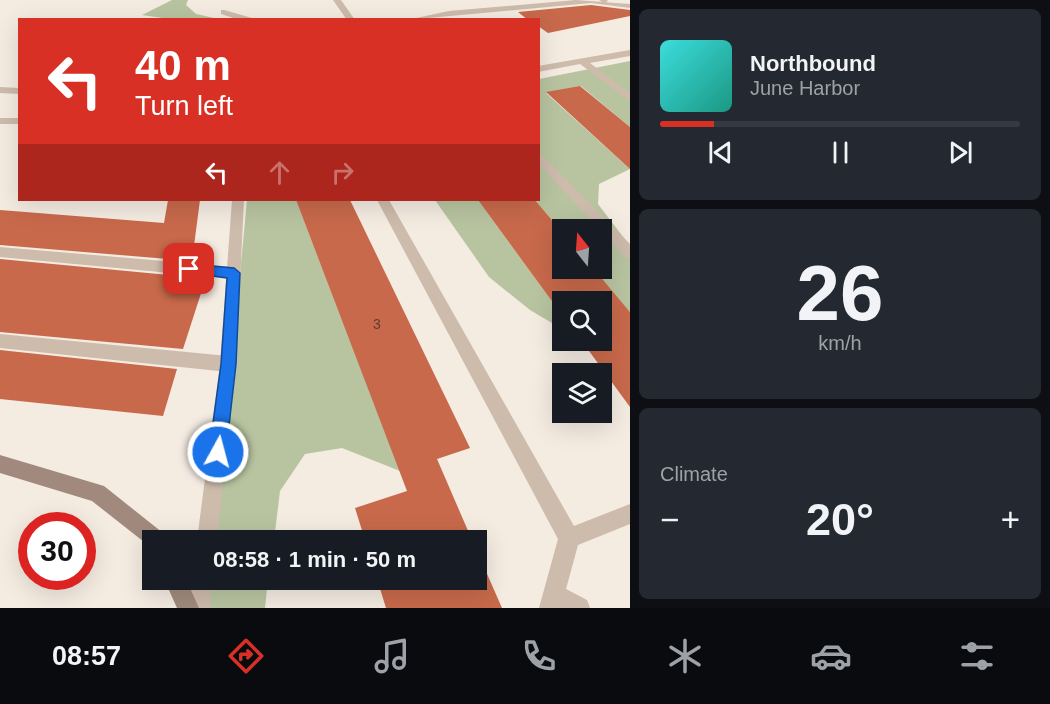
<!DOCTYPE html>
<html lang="en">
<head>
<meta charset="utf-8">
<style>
  :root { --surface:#171b24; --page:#242831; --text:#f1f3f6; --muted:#9ea1a6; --line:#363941; --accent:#d93025 }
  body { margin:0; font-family:Arial,sans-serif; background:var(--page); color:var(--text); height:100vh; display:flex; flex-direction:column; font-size:22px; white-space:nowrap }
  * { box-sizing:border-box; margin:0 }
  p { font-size:20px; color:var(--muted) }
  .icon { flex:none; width:33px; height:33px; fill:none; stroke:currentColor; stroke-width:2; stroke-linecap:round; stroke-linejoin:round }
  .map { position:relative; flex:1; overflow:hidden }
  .drawer { display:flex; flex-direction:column; gap:9px; padding:9px; background:#0d0f14; width:420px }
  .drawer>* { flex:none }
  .top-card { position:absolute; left:18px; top:18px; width:522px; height:183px; border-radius:0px; box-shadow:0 6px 24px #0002; background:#d93025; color:#fff; overflow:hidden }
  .needle { width:39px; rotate:343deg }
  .fabs { position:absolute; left:552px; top:219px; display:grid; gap:12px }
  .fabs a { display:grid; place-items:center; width:60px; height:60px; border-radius:0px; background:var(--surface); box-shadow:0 6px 24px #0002; font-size:30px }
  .speed { position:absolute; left:18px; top:512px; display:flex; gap:12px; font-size:30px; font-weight:700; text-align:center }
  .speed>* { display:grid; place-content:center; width:78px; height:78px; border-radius:50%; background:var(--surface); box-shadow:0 6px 24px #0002; line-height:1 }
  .speed .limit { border:9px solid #d22; background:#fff; color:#111 }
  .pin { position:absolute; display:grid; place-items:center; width:51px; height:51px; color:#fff; margin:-26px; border-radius:12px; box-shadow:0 3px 9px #0006 }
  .me { position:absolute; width:66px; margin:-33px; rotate:7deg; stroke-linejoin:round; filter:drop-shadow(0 0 4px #0008) }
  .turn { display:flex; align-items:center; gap:21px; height:126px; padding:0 18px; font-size:27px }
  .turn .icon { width:78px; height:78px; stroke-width:2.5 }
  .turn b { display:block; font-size:42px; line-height:51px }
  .lanes { display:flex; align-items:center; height:57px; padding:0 18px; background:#0003; justify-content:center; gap:30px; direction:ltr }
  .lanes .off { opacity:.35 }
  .big { font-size:45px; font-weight:600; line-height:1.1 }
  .drawer .tile { flex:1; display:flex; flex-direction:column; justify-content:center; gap:9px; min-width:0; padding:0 21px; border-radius:9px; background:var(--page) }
  .drawer .dial { align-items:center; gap:0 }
  .dial b { font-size:78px; line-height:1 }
  .song { display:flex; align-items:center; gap:18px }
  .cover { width:72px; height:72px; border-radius:9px; background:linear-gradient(135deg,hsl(180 70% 55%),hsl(170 70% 35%)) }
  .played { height:6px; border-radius:3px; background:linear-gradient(90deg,var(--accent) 15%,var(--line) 15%) }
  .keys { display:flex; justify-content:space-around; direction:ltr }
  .heat { display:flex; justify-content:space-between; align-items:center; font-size:33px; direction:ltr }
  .trip { position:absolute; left:142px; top:530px; width:345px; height:60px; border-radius:0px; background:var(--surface); box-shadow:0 6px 24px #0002; font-weight:600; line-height:60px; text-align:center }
  .tabs { display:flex; height:96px; justify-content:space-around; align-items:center; background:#090b0e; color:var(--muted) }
  .tabs .icon { width:42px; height:42px }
  .tabs .selected { color:var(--accent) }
  .tabs b { font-size:27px; color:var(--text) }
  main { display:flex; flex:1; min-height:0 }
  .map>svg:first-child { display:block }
</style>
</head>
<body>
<main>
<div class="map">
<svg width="630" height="608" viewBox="0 0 630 608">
  <rect width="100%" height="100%" fill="#f4ebe1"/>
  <path fill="#b8c4a0" d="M172,0h16l-2,5 10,9 23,5h-50l-27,-4z
    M630,61v66l-49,-41 -35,7 84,76 -31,15 -1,20 32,42v66l-37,-43 9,-1v-38h-40v2l-27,-32h3l1,-121z
    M247,200h49l104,271 -58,-23 -37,6 -25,37 -6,49h-59z
    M435,200h43l84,115v14l-32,-19 -41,-33z
    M211,579h57l-3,29h-57z"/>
  <path fill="#c8694b" d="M591,5l39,5v6l-82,17 -10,-7v-6h-10l-10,-8z
    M580,86l50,41v42l-84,-77z
    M168,200h32l-8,61 -192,-16v-35l164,13z
    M296,200h54l120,248 -33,11 35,81h-107l-10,-32 52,-17z
    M478,200h57l27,32v36h31l37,44v95l-49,-67h21v-38h-40v13z
    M0,259l190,18v5l14,2 -21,65 -183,-17z
    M0,350l177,19 -14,47 -163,-17z
    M477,551l25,57h-116l-9,-29h100z"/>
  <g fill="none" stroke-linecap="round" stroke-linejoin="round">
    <path fill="#cdbbac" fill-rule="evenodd" d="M333,0h8l14,20h-8z
      M599,0h8l1,1 -4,2z
      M224,10l28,8 1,2h-14l-18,-6v-4z
      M630,50v6l-40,7 40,30v8l-50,-37 -42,8v-6z
      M0,87l20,1v6l-20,-1z
      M0,118h20v6h-20z
      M538,151l92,93v14l-5,-1 -87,-94z
      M377,200h12l185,326 56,-22v20l-52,21 -12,44 21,11 3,8h-51l19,-69z
      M0,247l234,20 7,6 -7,6 -234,-22z
      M0,334l228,22 6,3 2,5 -2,5 -6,3 -228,-24z"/>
    <path fill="#cdbbac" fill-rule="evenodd" d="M576,0l54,4v4l-39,-5 -184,17 42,-9z
      M232,200h12l-8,164 -19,176h-20l23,-176z
      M191,579h22l-3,29h-22z"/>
    <path fill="#a18a7d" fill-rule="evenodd" d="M0,455l104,31 59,47 3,7h-13v9l-61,-48 -92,-28z
      M164,579h22l13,29h-22z"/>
  </g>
  <path fill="#1a73e8" stroke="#114b97" stroke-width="1.5" d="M189,264l45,4 6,5 -4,91 -10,88 -3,6 -5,2 -6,-2 -3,-6 12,-88 6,-86 -43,-6 -2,-3z"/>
  <g text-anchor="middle" stroke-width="4.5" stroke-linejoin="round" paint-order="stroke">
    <g font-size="14" fill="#5e3e33">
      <text x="377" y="329">3</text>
    </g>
  </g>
</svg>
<div class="fabs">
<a><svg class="needle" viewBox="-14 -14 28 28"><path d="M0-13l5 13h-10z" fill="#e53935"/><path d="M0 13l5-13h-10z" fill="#9ea1a6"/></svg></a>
<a><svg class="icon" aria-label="search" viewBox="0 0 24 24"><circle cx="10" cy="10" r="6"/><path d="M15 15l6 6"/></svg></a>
<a><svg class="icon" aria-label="layers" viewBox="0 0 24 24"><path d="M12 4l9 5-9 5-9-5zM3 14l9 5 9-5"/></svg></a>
</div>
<div class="speed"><div class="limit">30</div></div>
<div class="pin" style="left:189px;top:269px;background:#d93025"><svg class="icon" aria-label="arrive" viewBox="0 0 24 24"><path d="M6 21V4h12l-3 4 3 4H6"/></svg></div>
<svg class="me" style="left:218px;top:452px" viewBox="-20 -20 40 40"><circle r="17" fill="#1a73e8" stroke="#fff" stroke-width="3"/><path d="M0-11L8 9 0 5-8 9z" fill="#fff"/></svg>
<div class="trip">08:58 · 1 min · 50 m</div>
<div class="top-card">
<div class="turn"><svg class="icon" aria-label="left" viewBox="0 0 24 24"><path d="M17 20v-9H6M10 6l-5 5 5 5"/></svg><div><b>40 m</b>Turn left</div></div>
<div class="lanes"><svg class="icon" aria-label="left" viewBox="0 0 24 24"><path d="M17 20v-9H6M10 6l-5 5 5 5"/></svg><svg class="icon off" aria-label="ahead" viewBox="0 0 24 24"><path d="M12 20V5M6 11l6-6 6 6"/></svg><svg class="icon off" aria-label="right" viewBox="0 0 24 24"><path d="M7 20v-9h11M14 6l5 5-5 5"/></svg></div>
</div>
</div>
<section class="drawer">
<div class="tile">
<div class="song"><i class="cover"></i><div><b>Northbound</b><p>June Harbor</p></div></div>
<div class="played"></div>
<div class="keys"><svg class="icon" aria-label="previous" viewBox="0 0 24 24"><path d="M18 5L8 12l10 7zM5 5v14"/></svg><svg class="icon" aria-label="pause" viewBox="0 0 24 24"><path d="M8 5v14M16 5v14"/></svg><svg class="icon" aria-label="next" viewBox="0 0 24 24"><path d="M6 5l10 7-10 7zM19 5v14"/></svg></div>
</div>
<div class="tile dial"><b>26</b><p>km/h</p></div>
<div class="tile"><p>Climate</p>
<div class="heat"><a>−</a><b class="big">20°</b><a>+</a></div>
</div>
</section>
</main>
<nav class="tabs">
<b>08:57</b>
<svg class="icon selected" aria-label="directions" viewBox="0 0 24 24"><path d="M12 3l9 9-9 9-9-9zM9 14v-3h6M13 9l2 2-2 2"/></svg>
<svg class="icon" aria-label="music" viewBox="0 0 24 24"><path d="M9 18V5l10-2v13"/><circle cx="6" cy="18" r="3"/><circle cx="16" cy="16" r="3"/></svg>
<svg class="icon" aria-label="phone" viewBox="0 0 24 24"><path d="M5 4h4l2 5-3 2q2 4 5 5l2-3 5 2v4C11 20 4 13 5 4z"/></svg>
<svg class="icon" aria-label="climate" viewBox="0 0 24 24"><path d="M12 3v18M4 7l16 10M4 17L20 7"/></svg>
<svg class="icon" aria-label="car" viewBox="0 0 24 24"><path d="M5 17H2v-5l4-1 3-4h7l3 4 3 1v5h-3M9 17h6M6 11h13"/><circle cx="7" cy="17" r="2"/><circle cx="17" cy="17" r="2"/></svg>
<svg class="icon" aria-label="filters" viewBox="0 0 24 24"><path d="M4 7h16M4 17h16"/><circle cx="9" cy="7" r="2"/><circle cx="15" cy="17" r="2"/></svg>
</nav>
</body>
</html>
